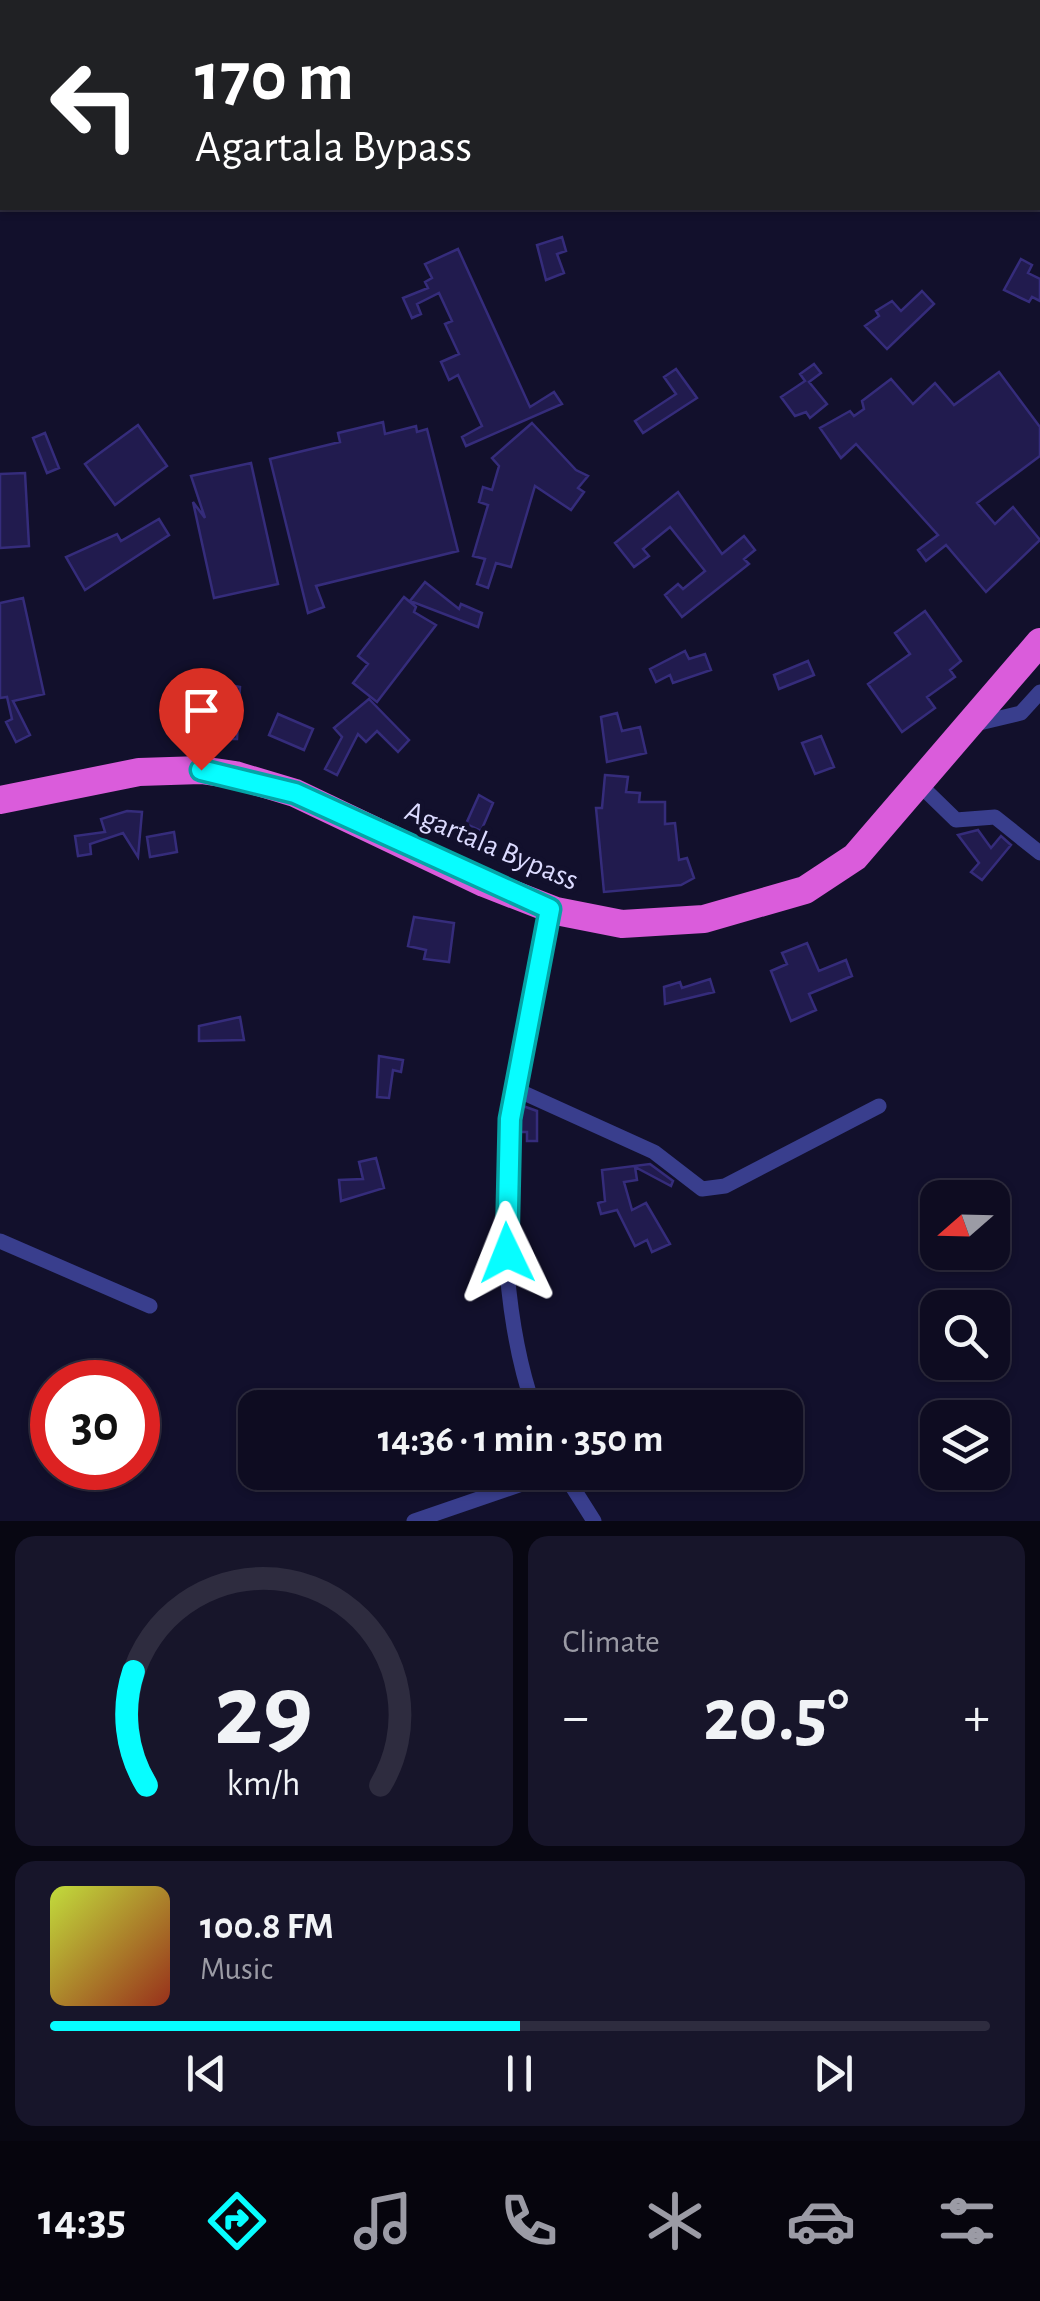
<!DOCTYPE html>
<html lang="en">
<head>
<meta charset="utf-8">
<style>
  :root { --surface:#0e0c21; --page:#17152a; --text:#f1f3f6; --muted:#9b9ba5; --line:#2e2c3f; --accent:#07fdff }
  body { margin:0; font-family:"Alegreya Sans",sans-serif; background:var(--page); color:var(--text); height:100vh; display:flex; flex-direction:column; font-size:38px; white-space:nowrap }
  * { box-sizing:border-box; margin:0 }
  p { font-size:32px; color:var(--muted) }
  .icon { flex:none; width:55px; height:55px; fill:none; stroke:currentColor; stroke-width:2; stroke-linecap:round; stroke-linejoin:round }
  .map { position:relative; height:1521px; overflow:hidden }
  .drawer { display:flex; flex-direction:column; gap:15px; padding:15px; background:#080712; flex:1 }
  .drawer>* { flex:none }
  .guide { position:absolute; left:0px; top:0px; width:1040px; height:210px; box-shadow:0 2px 8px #0004,0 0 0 2px var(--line); background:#202124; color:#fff; overflow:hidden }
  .needle { width:65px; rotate:250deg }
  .buttons { position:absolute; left:920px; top:1180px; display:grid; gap:20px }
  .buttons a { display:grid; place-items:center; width:90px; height:90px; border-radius:20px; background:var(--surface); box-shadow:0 2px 8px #0004,0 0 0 2px var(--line); font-size:50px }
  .speed { position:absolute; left:30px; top:1360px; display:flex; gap:20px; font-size:50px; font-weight:700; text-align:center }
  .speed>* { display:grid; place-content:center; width:130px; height:130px; border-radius:50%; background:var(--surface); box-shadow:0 2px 8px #0004,0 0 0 2px var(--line); line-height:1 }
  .speed .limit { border:15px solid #d22; background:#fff; color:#111 }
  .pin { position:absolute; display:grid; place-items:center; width:85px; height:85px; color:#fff; margin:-102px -42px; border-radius:50% 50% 50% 0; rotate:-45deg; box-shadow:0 0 10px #0007 }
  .pin .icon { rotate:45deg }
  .me { position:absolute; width:110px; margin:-55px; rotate:358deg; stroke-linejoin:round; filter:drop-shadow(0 0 8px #0008) }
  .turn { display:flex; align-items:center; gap:35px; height:210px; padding:0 30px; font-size:45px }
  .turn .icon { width:130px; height:130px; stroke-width:2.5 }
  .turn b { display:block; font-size:70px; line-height:85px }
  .big { font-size:75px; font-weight:700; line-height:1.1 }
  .drawer .tile { flex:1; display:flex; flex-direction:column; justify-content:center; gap:15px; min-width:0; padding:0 35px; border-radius:20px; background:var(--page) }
  .drawer .dial { align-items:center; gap:0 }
  .dial svg { height:260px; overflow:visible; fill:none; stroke:var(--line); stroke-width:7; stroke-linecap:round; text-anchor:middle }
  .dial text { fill:var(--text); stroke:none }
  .song { display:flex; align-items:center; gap:30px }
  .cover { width:120px; height:120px; border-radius:15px; background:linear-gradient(135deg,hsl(70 70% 55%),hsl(10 70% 35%)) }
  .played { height:10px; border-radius:5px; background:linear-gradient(90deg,var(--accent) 50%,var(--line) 50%) }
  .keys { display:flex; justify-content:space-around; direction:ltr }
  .heat { display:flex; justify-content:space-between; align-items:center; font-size:55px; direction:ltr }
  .drawer .tiles { flex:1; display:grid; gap:15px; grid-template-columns:1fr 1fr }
  .tile:last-child { grid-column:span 2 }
  .trip { position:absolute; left:238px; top:1390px; width:565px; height:100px; border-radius:20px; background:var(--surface); box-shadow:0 2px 8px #0004,0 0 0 2px var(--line); font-weight:700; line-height:100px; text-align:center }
  .tab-bar { display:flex; height:160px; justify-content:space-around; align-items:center; background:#06050d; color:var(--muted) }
  .tab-bar .icon { width:70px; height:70px }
  .tab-bar .current { color:var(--accent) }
  .tab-bar b { font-size:45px; color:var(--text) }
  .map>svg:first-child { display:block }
</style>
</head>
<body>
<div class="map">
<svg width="1040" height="1521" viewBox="0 0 1040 1521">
  <rect width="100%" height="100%" fill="#12102c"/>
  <path fill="#211b4e" stroke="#352c7b" stroke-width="2.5" d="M562,237l4,14 -9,3 7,19 -18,7 -9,-35z
    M458,249l72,158 24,-15 8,12 -96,42 -4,-9 20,-11 -24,-51 -9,5 -8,-18 18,-8 -14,-30 7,-3 -13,-28 -22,11 4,10 -9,4 -9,-20 25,-10 -3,-6 7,-4 -7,-14z
    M1021,259l11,6 -4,8 12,6v22l-8,-4 -3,5 -25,-12z
    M922,291l12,13 -47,45 -22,-23 14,-10 -3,-5 16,-10 9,10z
    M814,364l7,9 -12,9 18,22 -17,14 -4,-6 -11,4 -14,-19 24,-16 -5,-7z
    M676,369l21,29 -54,35 -8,-12 41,-27 -12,-17z
    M999,372l41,55v29l-63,47 18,21 18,-17 27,33 -54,52 -40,-47 -20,16 -8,-11 20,-15 -82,-91 -15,14 -21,-30 30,-17 4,5 10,-7 -2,-8 29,-22 22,25 22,-21 19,22z
    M383,422l2,12 31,-8 1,6 10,-3 31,122 -142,35 8,21 -16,6 -38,-154 70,-17 -2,-9z
    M532,423l44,47 12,6 -10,12 6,4 -13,18 -36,-24 -24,81 -15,-4 -8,25 -11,-4 8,-25 -12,-3 15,-51 -9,-3 4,-15 9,3 7,-24 -7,-8z
    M138,425l29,41 -52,39 -30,-41z
    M45,433l14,35 -12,5 -14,-35z
    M251,463l27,121 -64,14 -21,-96 12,16 -14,-42z
    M25,473l4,73 -29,2v-74z
    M678,492l44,62 22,-18 11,14 -11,9 5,5 -67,53 -17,-22 13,-11 5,5 22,-18 -35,-44 -27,22 6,7 -15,11 -19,-24z
    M159,519l10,16 -84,55 -19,-33 51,-23 4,7z
    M425,582l34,27 2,-5 21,9 -4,14 -68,-26z
    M404,597l12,10 -2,5 22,13 -59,77 -24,-19 15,-19 -10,-8z
    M23,598l21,96 -31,7 17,34 -14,7 -10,-20 6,-3 -5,-22 -7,1v-95z
    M925,611l36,50 -11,9 5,7 -28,20 8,11 -33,24 -34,-48 42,-30 -15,-21z
    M685,651l4,8 16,-5 6,16 -38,13 -3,-8 -14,7 -6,-13z
    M808,661l6,14 -35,14 -5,-14z
    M221,683l19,4 -3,52h-15l5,-41 -8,-2z
    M369,699l40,41 -11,12 -21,-21 -11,11 -8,-8 -21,41 -12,-6 17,-32 -8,-9z
    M617,713l5,18 18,-4 6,26 -39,9 -6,-45z
    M278,714l35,15 -9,21 -35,-15z
    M821,736l13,31 -19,7 -13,-31z
    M605,775l23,2 -2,15 14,1 -1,9h26v22l10,-1 4,37 8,-2 7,20 -13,7 -77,7 -8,-84h6z
    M479,795l14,8 -12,28 -15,-7z
    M127,811l15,1 -4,45 -15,-24 -33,11 1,10 -13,2 -3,-20 30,-4 -4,-13z
    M978,830l13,18 10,-12 10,9 -29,35 -11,-8 8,-9 -21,-28z
    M174,832l3,20 -27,5 -3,-20z
    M414,917l40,6 -5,39 -25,-3 2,-9 -18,-4z
    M807,943l12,28 27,-11 6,16 -43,18 7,16 -25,11 -20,-50 16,-7 -5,-11z
    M710,979l4,13 -49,12 -1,-17 16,-5 2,6z
    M240,1017l4,23 -45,1v-15z
    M379,1056l24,4 -2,12 -8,-2 -4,28 -12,-1z
    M523,1106l14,5v30h-10v-9h-8z
    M376,1158l8,30 -43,13 -2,-21 24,-1 -4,-17z
    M650,1164l23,17 -2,5 -36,-19 2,13 -13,2 8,28 14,-7 24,41 -18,8 -5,-12 -12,6 -18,-36 -16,4 -3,-11 7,-2 -3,-31z"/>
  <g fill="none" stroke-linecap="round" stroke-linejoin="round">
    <path stroke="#393e8d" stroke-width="15" d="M821,0l1,2
      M1038,127h2
      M971,725l50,-12 19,-21
      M920,785l36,35 39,-3 45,36
      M515,1089l139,63 48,37 23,-3 154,-80
      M0,1241l150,65
      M534,1408c-29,-83 -36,-202 -25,-289 10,-70 31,-139 41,-210
      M563,1472l31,49
      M414,1521l143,-49"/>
    <path stroke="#da5cdb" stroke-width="28" d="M0,800l139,-28 62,-2 34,5 60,18 189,90 72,28 66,13 82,-5 101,-29 50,-33 185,-215"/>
  </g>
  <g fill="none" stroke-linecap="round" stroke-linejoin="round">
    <defs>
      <path id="route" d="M201,770l94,23 255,116 -40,210 -3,134"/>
    </defs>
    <use href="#route" stroke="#05a4a6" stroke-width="25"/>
    <use href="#route" stroke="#07fdff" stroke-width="18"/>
  </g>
  <g text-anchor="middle" stroke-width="10" stroke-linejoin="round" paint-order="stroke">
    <g font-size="30" fill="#dcdbff" stroke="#12102c">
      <text transform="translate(492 845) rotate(23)" y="10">Agartala Bypass</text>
    </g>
  </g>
</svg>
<div class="buttons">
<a><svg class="needle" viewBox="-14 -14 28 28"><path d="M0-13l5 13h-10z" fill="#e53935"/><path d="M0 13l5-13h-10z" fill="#9b9ba5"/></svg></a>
<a><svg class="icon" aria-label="search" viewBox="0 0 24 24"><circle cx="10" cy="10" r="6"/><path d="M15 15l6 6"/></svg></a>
<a><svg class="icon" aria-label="layers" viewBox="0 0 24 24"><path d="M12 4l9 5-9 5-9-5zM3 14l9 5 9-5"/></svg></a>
</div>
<div class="speed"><div class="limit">30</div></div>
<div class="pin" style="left:201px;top:770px;background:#d93025"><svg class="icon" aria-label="arrive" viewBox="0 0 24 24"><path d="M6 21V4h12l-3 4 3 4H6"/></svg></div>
<svg class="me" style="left:507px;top:1253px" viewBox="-20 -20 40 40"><path d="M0-17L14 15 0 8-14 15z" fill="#07fdff" stroke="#fff" stroke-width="4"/></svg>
<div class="trip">14:36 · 1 min · 350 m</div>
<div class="guide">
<div class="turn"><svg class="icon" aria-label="left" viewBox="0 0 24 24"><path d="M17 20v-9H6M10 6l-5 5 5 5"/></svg><div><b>170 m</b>Agartala Bypass</div></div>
</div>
</div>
<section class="drawer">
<div class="tiles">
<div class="tile dial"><svg viewBox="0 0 100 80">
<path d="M14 69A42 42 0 1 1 86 69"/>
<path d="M14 69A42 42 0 0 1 10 34" stroke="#07fdff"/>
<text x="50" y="56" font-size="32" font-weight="700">29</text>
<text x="50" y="72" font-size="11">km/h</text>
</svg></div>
<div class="tile"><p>Climate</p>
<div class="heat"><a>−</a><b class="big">20.5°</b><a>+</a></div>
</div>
<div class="tile">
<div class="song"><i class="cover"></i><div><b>100.8 FM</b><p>Music</p></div></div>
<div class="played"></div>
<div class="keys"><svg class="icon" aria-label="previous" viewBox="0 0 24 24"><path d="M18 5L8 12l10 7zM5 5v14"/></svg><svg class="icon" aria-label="pause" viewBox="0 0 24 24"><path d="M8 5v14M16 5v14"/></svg><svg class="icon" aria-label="next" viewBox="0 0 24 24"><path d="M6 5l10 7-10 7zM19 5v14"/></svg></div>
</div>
</div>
</section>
<nav class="tab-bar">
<b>14:35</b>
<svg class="icon current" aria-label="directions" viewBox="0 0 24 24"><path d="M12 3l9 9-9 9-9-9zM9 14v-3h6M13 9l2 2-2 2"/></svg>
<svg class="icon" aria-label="music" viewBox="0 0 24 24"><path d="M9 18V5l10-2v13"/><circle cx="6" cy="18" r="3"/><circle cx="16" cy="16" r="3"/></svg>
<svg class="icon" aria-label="phone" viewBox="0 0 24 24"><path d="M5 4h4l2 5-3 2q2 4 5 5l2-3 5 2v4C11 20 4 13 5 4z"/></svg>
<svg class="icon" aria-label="climate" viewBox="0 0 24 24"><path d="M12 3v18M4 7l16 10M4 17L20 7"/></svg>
<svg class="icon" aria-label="car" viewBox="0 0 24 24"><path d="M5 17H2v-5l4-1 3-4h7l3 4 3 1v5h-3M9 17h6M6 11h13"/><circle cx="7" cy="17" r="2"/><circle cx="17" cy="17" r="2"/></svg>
<svg class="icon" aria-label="filters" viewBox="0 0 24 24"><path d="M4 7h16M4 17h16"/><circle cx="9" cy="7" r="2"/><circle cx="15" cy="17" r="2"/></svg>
</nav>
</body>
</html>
